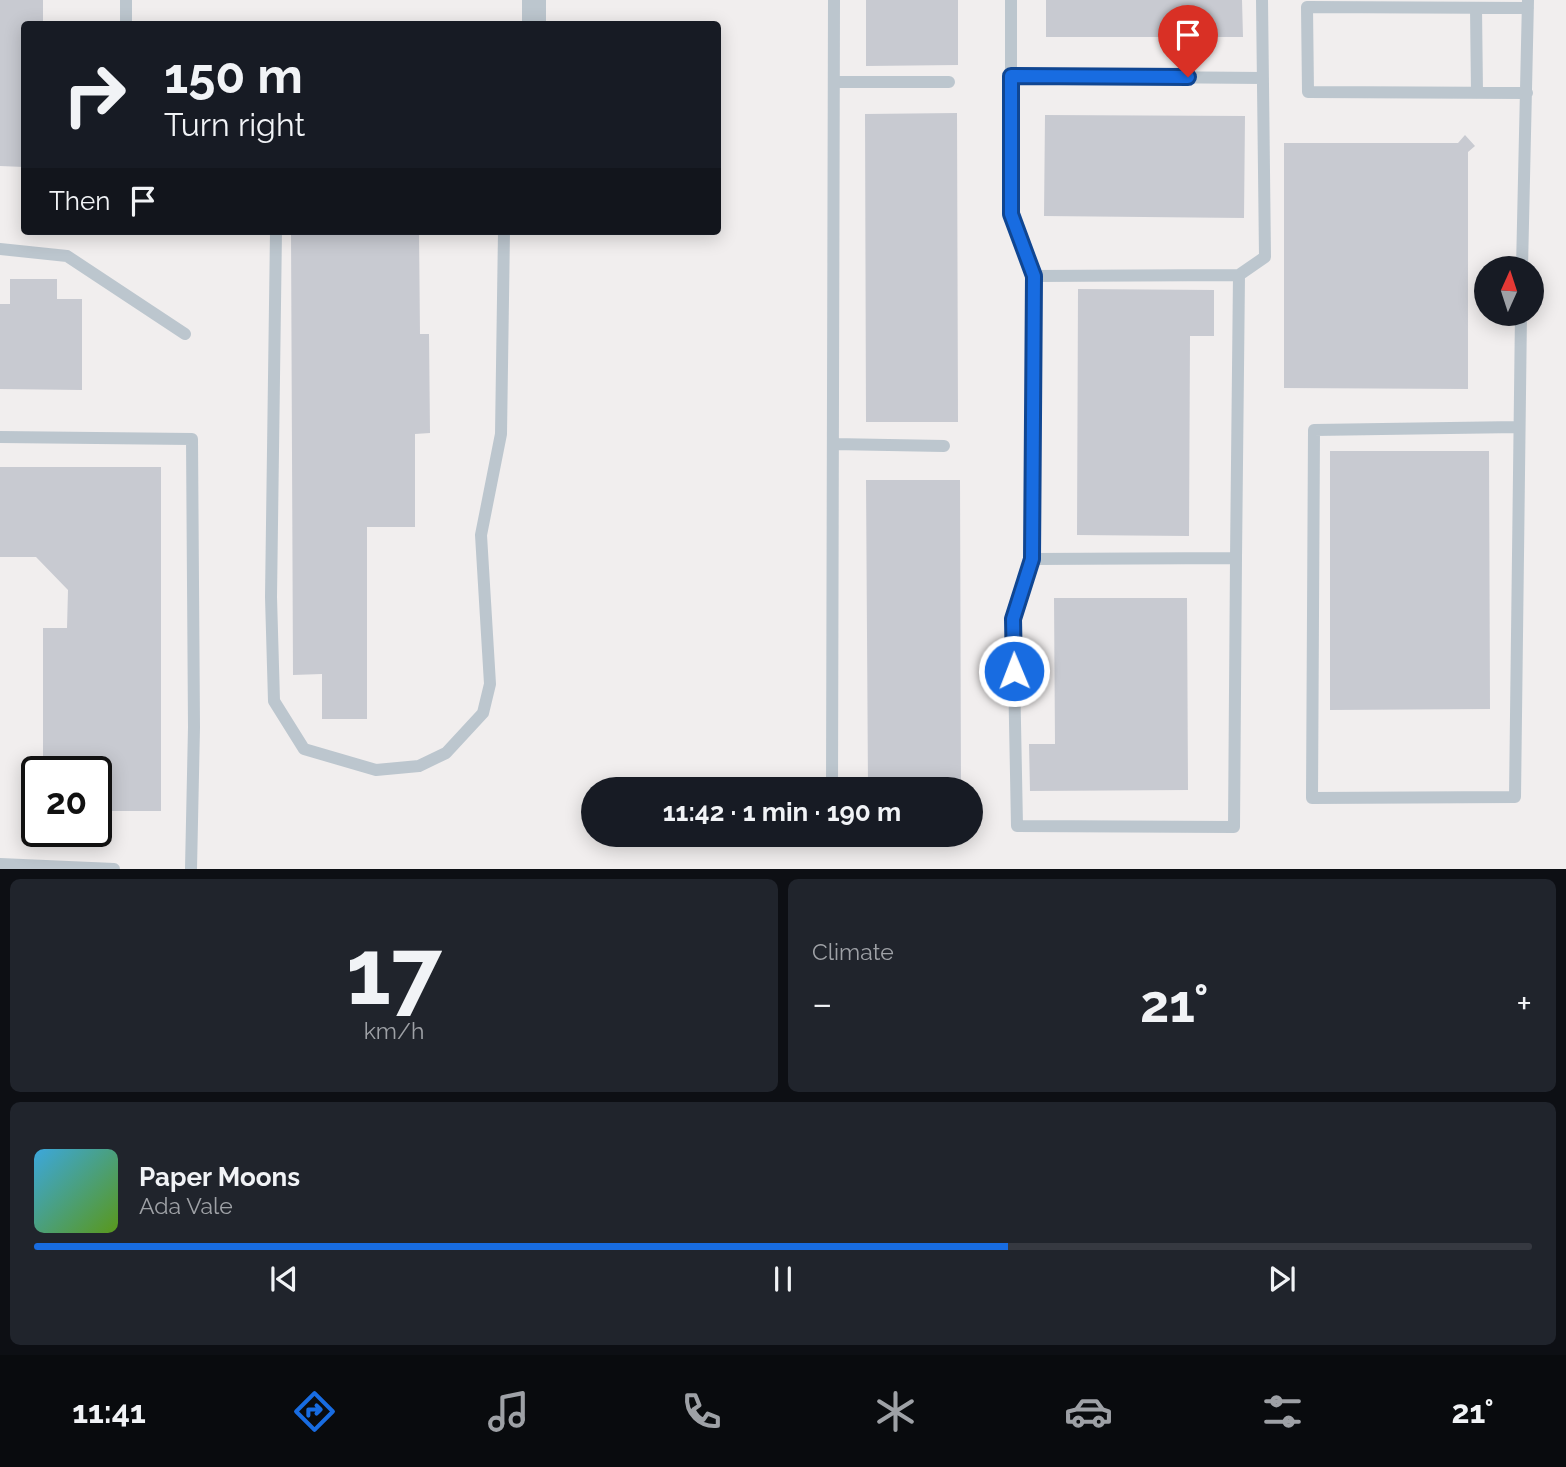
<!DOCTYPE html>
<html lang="en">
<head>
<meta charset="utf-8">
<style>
  :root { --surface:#171b24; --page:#20242c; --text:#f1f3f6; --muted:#9ea1a6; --line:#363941; --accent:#186ce1 }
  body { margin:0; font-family:Raleway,sans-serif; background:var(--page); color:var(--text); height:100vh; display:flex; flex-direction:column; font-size:26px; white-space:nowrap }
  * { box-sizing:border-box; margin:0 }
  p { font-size:23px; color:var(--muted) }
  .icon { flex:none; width:38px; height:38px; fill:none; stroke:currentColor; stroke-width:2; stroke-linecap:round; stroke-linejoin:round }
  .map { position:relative; height:869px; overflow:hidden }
  .panel { display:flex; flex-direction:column; gap:10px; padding:10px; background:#0d0f14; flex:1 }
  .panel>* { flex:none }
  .banner { position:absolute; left:21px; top:21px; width:700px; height:214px; border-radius:7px; box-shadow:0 4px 18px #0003; background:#171b24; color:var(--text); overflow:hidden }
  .needle { width:46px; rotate:3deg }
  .controls { position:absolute; left:1474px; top:256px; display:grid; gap:14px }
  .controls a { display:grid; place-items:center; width:70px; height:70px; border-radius:50%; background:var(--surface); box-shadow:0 4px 18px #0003; font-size:35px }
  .speed { position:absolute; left:21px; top:756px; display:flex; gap:14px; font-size:35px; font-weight:700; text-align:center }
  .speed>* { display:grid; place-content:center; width:91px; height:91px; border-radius:50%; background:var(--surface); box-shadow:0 4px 18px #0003; line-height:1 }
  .speed .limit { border:4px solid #111; border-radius:10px; background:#fff; color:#111 }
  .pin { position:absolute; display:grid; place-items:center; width:60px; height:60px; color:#fff; margin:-72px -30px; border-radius:50% 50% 50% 0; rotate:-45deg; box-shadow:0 0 7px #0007 }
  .pin .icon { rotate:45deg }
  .me { position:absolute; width:77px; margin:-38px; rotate:359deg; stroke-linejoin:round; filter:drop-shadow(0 0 5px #0008) }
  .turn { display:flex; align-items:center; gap:24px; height:147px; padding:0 28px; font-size:32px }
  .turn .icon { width:91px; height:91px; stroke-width:2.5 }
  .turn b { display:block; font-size:49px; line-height:60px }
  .then { display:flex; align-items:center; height:66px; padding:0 28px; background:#0003; gap:14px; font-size:26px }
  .big { font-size:52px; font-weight:700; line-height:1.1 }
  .panel .card { flex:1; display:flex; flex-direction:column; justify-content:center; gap:10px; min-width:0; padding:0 24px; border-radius:10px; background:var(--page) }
  .panel .dial { align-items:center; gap:0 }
  .dial b { font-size:91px; line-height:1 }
  .song { display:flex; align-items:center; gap:21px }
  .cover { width:84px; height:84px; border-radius:10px; background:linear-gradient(135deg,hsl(200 70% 55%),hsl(90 70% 35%)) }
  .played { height:7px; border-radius:4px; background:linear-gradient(90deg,var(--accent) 65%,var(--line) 65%) }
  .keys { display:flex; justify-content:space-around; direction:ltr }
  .heat { display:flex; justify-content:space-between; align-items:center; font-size:38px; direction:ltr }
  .panel .tiles { flex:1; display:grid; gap:10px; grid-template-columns:1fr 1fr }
  .card:last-child { grid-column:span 2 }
  .trip { position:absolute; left:581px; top:777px; width:402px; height:70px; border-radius:35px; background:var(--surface); box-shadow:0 4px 18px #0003; font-weight:700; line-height:70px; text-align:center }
  .tab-bar { display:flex; height:112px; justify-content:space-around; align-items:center; background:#090b0e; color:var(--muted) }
  .tab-bar .icon { width:49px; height:49px }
  .tab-bar .active { color:var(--accent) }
  .tab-bar b { font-size:32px; color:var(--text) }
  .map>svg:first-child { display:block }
</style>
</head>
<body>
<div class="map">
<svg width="1566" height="869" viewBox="0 0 1566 869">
  <rect width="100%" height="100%" fill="#f1eeee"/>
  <path fill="#c8cad1" d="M0,0h43v24h-19v143l-24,-1z
    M866,0h92v65l-92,1z
    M1046,0h196l1,37h-197z
    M957,113l1,309h-92l-1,-308z
    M1045,115l200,1 -1,102 -200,-2z
    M1465,135l10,11 -7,6v237l-184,-1v-245h174z
    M291,231h128l1,103h9l1,99 -15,1v93h-48v192h-45v-45l-29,1z
    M10,279h47v20h25v91l-82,-1v-85h10z
    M1078,289l136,1v46h-24l-1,200 -112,-1z
    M1330,451h159l1,258 -160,1z
    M0,467h161v344h-65v-39h-53v-144h24l1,-38 -32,-33h-36z
    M866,480h94l1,308h-93z
    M1054,598h133l1,192 -158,1 -1,-47h26z"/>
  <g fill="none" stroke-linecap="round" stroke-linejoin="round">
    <path stroke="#bcc6ce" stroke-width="12" d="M1011,0v214l23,62 -1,283 203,-1 3,-283 -205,1
      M1476,8l1,85
      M126,24v-24
      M1011,76l252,2
      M834,82h115
      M1527,93l-219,-1 -1,-85 221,1
      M276,231l-5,366 3,104 30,48 72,21 43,-4 27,-13 37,-40 7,-29 -9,-149 20,-101 3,-203
      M0,249l67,7 118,78
      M1522,268l6,-268
      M1239,275l26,-18 -3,-257
      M1518,427l-204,3 -2,368 203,-1 6,-484
      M0,437l192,2 2,288 -3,142
      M833,444l111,2
      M1033,559l-20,60 4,207 217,1 2,-269
      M832,789l2,-789
      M0,864l114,5"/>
    <path stroke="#bcc6ce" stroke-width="24" d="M534,0v24"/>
  </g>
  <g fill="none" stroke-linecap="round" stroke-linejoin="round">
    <defs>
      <path id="route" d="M1014,671l-1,-52 19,-60 2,-283 -23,-62v-138l177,1"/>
    </defs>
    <use href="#route" stroke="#104692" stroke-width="18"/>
    <use href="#route" stroke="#186ce1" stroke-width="12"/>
  </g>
</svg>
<div class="controls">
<a><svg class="needle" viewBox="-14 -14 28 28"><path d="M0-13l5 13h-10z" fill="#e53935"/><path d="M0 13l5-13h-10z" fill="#9ea1a6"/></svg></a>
</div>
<div class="speed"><div class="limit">20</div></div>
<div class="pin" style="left:1188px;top:77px;background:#d93025"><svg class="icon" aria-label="arrive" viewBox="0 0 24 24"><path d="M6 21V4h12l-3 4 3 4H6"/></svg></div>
<svg class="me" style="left:1014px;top:671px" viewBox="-20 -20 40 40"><circle r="17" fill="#186ce1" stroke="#fff" stroke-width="3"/><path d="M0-11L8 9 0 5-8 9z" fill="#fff"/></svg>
<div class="trip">11:42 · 1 min · 190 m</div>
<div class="banner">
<div class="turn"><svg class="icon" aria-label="right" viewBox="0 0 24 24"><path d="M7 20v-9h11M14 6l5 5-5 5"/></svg><div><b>150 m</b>Turn right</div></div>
<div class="then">Then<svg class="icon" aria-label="arrive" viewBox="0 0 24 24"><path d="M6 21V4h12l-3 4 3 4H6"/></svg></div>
</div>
</div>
<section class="panel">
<div class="tiles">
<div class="card dial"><b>17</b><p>km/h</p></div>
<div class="card"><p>Climate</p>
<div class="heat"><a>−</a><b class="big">21°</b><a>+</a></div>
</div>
<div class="card">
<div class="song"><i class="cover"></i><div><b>Paper Moons</b><p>Ada Vale</p></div></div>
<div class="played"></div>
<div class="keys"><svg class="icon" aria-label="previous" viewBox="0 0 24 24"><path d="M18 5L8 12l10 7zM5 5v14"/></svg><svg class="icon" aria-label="pause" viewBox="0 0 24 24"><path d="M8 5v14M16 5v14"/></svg><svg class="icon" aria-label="next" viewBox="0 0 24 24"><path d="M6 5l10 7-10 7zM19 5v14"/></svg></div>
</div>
</div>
</section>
<nav class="tab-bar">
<b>11:41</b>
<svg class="icon active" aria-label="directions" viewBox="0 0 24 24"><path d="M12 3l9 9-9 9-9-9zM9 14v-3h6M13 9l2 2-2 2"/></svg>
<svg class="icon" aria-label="music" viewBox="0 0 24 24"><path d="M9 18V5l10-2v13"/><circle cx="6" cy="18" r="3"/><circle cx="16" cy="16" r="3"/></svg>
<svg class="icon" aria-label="phone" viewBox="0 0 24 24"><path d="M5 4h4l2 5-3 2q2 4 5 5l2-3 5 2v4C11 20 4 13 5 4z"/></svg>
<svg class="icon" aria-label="climate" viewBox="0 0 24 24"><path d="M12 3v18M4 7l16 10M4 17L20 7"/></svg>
<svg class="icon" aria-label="car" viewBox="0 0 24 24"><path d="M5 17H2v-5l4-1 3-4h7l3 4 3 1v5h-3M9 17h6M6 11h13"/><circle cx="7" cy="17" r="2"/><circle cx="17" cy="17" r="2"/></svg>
<svg class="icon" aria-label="filters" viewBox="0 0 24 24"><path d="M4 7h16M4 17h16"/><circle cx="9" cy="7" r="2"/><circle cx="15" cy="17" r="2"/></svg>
<b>21°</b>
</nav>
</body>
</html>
